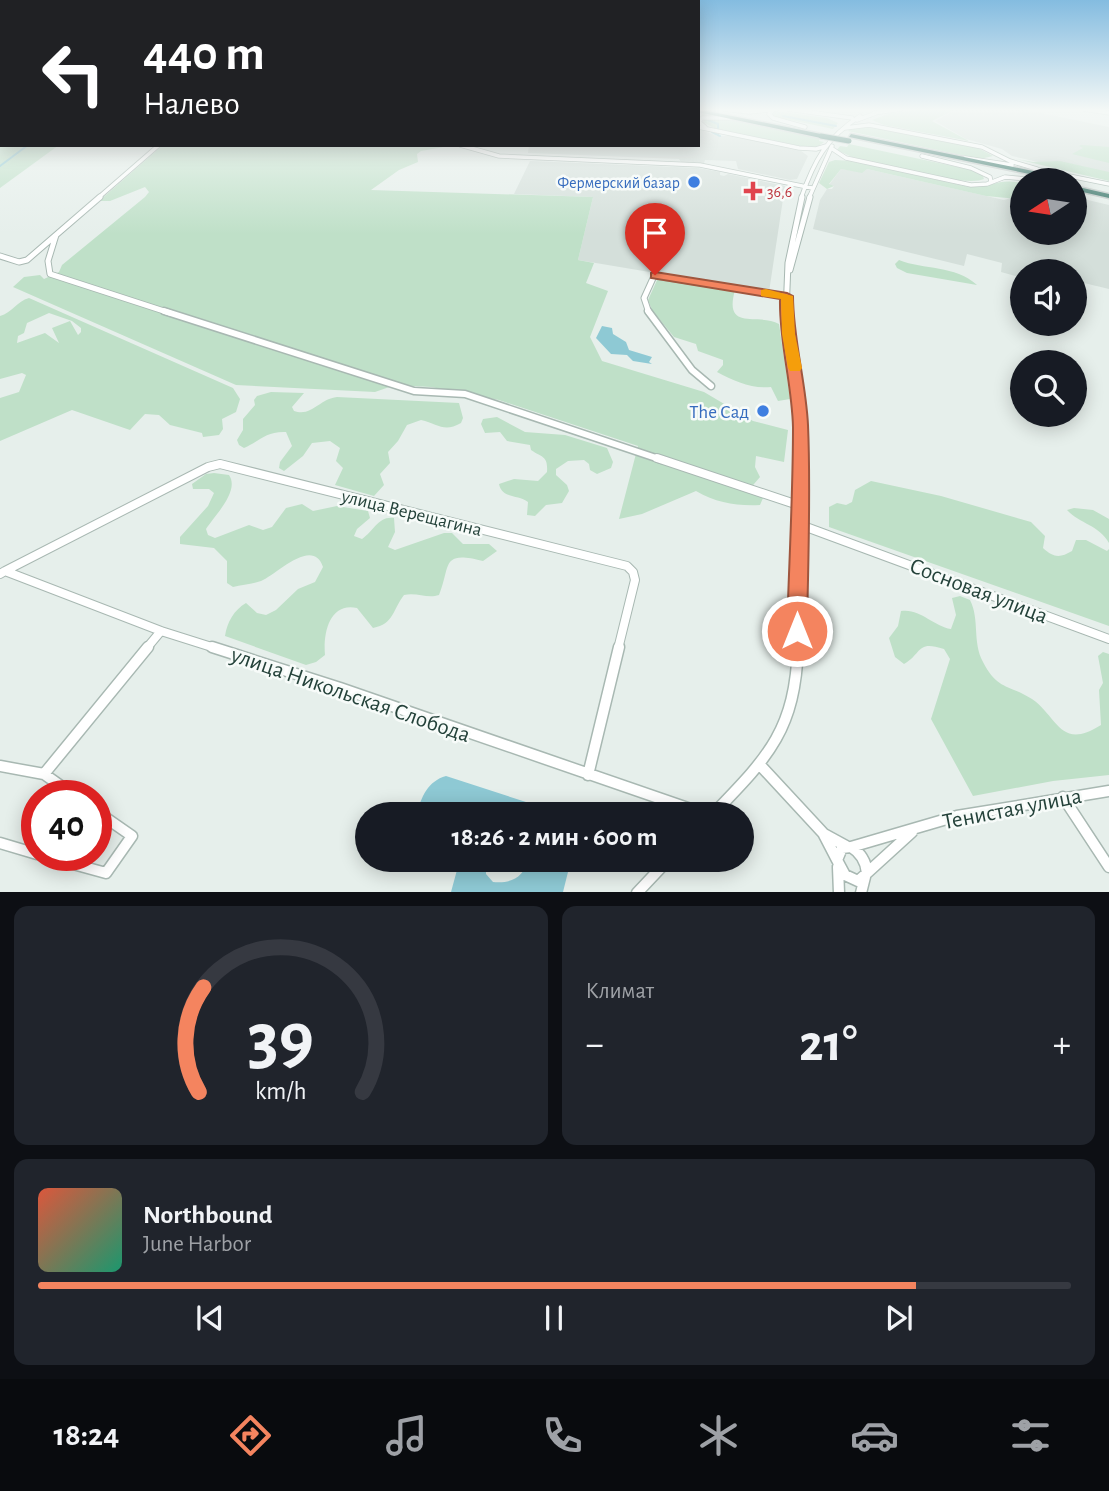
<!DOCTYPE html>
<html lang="ru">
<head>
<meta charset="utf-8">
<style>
  :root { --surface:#171b24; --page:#20242c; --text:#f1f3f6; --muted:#9ea1a6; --line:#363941; --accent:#f4845f }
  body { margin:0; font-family:"Alegreya Sans",sans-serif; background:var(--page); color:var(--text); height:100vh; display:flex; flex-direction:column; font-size:26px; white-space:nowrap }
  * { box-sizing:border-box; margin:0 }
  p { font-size:23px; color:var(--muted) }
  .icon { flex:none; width:38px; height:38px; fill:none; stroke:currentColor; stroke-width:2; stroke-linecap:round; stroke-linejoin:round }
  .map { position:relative; height:892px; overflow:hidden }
  .details { display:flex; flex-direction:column; gap:14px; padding:14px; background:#0d0f14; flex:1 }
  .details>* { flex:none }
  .banner { position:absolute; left:0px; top:0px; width:700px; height:147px; box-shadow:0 4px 18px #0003; background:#202124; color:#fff; overflow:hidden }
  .needle { width:46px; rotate:258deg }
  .fabs { position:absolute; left:1010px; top:168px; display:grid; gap:14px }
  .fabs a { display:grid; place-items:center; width:77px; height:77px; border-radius:50%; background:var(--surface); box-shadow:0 4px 18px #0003; font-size:35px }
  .speed { position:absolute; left:21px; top:780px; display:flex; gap:14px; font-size:35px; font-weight:700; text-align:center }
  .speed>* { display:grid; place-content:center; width:91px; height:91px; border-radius:50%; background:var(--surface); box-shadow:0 4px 18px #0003; line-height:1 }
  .speed .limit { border:10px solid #d22; background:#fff; color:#111 }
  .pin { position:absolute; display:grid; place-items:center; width:60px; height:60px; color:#fff; margin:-72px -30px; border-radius:50% 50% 50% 0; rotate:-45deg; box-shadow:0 0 7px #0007 }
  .pin .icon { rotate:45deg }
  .me { position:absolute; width:77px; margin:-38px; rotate:0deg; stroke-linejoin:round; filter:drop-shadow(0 0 5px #0008) }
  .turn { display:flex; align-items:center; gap:24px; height:147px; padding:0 28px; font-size:32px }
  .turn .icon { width:91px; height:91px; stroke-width:2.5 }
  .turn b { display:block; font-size:49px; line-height:60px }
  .big { font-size:52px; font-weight:700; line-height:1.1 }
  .details .card { flex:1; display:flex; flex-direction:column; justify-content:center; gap:10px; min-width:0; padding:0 24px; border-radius:14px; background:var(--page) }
  .details .dial { align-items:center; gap:0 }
  .dial svg { height:182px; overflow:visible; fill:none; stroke:var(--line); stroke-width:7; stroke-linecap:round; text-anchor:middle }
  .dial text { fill:var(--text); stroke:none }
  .song { display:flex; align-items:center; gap:21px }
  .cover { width:84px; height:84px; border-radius:10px; background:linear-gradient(135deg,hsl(10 70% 55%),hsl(160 70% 35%)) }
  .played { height:7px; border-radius:4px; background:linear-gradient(90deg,var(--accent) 85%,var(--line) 85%) }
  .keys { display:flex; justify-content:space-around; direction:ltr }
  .heat { display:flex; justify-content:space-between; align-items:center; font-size:38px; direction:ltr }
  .details .tiles { flex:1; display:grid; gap:14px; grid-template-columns:1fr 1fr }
  .card:last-child { grid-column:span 2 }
  .trip { position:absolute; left:355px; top:802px; width:399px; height:70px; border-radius:35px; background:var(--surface); box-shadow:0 4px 18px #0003; font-weight:700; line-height:70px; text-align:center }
  .menu { display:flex; height:112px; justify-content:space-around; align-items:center; background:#090b0e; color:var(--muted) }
  .menu .icon { width:49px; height:49px }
  .menu .active { color:var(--accent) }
  .menu b { font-size:32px; color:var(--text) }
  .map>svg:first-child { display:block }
</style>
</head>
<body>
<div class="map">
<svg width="1109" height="893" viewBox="0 0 1109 893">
  <rect width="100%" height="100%" fill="#e6efeb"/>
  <path fill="#d4dfda" d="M958,109h63l88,18v51l-97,-22 -10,-7 -36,-10 -31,-18z
    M698,129l20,7h15l68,15 7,5 -11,23 -7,1 -52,-11 -2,-8 -31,-1 -1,3 -23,-1 -2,-3 -151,-6 1,-8h169z
    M530,161l168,7 22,4v3l4,1 4,-2 57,12 -16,106 -191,-32 15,-63 -79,-3z
    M841,169l21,3 5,-3 137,31 18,-5v38h52l1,-36 34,8v84l-25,-6 -1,10 -8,-2 -1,-20h-52v7l-21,-6 1,-9 -35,-9 -3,12 -151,-37 7,-29 7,-11h5l2,-3 -5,-1z"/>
  <path fill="#bfe0c8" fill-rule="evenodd" d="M0,109l2,36h57l-59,43z
    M928,109h28l-24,12 37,20 -85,-16 -12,-5 19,-7z
    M775,111l52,7 11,5 -5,6 -61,-13z
    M725,118l95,20 -1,3 5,1 -7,5h-12l-89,-18 -13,-7 2,-3z
    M865,126l113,22 15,8 -13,3 -132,-28 6,-4z
    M849,144l123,26 10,4 2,5c-19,9 -106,-16 -132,-22l-15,-7 3,-4 7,1z
    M163,145h292l-34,6 -4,3 1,8 -19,8 -28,20 222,7 -15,63 16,3 -8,20 22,8 -18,46 12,24 102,31 49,29 35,9 -4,32 -28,-6 -1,11 5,10 -12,14 15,7 -3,7c-24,1 -43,-2 -64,-14l-54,23 -23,5 19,-73 -139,-46 -68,-13 -36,-2 -20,7 -139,-7 -223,-98 11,-10 16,-2 4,4 15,-7 3,-7 83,-68 4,-5 -4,-5 -35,14h-11z
    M1081,145l28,2v16l-37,-9 11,-6 -4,-2z
    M1016,159l17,3 27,-1 49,11v9z
    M835,160l17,1 117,26c24,1 28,-9 53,-4v12l-3,4 -33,-3 -119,-27 -5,4 -21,-4 -12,15 5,2 -7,3 -8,-6 10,-21z
    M899,260c25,10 56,5 78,25l-70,-12 -10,-5 -2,-4z
    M658,278l77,12c-12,43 24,22 44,34l11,75 -12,2 -7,-14c-19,2 -37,-6 -54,-15l6,-7v-5l-25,-9 -2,-7 -22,-7 -22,-27 -4,-10z
    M29,298l204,90 7,11 -4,13 -14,7 1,10 -4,6 -16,2 -1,-4 -32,-8 -11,-10 -14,-1 -15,16 -58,-20 -72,31v-43l19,-6 7,-17 -4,-2 -22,6v-63c12,-3 17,-15 29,-18zM49,313l23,8 9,7v4l-3,3 -8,-14 -18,7 7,15 -14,-10 -28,10 1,-7 6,-3 3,-10z
    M271,392l33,1 -12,14 2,4c18,6 25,-12 43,-14l122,6 4,15 -2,5c-17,10 -23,1 -40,-3l-14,5 -9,16 -10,11 2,11 -10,11 4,11 -10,11 -39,-11 8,-17 -7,-7 4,-13 -10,-7 -18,2 -9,13 -19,15 -5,-3 1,-6 12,-16 -6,-14c-20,-1 -26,9 -42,16l-5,-3 -2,-5 6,-10v-11l12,-14 -1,-5 3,-4z
    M497,417l28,15 40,3 42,13 6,14 -2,6 -14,6 -7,-4 -1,-6 -5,-4 -16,1 -12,8v6l11,10 2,6 -7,12 -16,2 -11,11 -8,-1 1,-13c-10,-8 -26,-3 -29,-18l15,-5 24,2 9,-9c1,-16 -4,-14 -16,-22l-1,-5 -23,-4 -7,-9 -15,1 -4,-9 2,-5z
    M214,473l15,2c11,16 -14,40 -23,54l2,6 7,3 34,-13 14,5 9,-3 14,-19 16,-4 11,7 24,-5 31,5 2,7 -13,11 -3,7 8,3c12,-8 16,-23 32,-21l1,14 -7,15 7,3 49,-17h8l11,11h26l8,7 -14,10c-43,-11 -32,5 -44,34 -12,4 -22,-3 -35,0 -11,14 -10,29 -31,33l-16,-20c-28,-6 -34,26 -32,47l-9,7 -10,3 -81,-29c2,-14 9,-26 21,-33l11,10 9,2 10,-5 22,-21 17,-7 8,-15c-10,-31 -47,8 -62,14 -8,3 -19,4 -28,6l-6,-4v-22l-13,-13 -34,-4v-7l28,-31 6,-13 -5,-4h-16l-1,-5 14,-10z
    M871,481l70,15 90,26 14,14 -2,12c11,10 17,10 29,3l4,-11h10l21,11 2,-2v77l-280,-99v-20l8,-4 9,2 6,-3 3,-12z
    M1074,508l19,2 16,9v24c-10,-18 -29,-19 -42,-33z
    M960,596l10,4c10,20 2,41 13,62 15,29 26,22 49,37 26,18 28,52 69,26l-2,-35 4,-7 -5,-27 5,-4 6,2v121l-56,6 -80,15 -42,-77 19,-60 -6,-10c-28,-9 -21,4 -40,15l-9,-7 -6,-19 9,-12 3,-15c19,-3 32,15 50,18l5,-14 -4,-17z"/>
  <path fill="#8ec9d4" d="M602,326l10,2 1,6 13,8 3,8 23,7 -3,5 3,2 -19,-3 -6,-6 -16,-1 -15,-16z
    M446,776l80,26 15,12h-124c4,-17 11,-33 29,-38z
    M460,859h26v15l7,8c18,2 31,-5 36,-23h37l2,13 -5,20h-112z"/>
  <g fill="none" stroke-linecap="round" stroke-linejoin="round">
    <path stroke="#8ec9d4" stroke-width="2" d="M783,116l53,10
      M708,120l10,4v4
      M712,132l8,4
      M0,166l28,-21"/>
    <defs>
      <path id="minor-far4" d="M723,109l26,3 28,-3
        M787,109l65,9
        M1083,109l26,4
        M773,110l-4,4 4,4 32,9
        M874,113l27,-4
        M857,120l19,-7
        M698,127l101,21 17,1 10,-3
        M705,127l-6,-5 3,-4h27
        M845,128l24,-3 113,22 28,14 27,8
        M460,145l39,11 201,9 112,23
        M831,148l15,10 125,27 16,-1 18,-7 30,3
        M922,156l49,12 19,9 1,5
        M965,158l47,7
        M1035,169l74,15
        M98,198l61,-53
        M801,198c13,-37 25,-60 59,-82
        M809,198l23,-52"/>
      <path id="minor-far3" d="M56,235l-8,26 2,13 120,39
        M0,256l19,6 8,-2 73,-63
        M790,270l20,-73
        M649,313l-5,-15 10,-22 133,20
        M786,313l2,-50 14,-66"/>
      <path id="minor-far2" d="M164,311l250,80 51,3 197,66
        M648,311l44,59 19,16
        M786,311l13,97 1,52"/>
      <path id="minor-far1" d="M657,458l141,47
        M798,524l311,115
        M5,571l203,-104 12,-3 407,102 6,6 2,8 -17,69
        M0,574l5,-3 156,60 57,18
        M146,649l15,-18
        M798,649l2,-191"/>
      <path id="minor" d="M212,647l128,41 365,126
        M760,765l63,68 14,27
        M0,766l44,8 31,22
        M44,774l104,-127
        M588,775l31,-128
        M1063,797l46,70
        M713,814c55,-57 82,-83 85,-167
        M824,834l22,12
        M0,843l37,11
        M851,847l106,-31 152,-25
        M851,847c10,6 15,14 16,26l-9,8 -13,-6 -8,-15 5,-12z
        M44,856l62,17 26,-37 -36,-25
        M838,867l1,26
        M867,873l45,-41
        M637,893l32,-34
        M861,893l4,-16"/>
      <path id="highway" d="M698,109l123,25 3,2 -3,2 -123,-26z
        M851,134l216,44 3,2h-11l-210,-43z
        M1074,186l35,8v4l-35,-8z"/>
    </defs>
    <use href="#minor-far4" stroke="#a8b8b2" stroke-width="5"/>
    <use href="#minor-far3" stroke="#a8b8b2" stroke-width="7"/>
    <use href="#minor-far2" stroke="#a8b8b2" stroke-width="9"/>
    <use href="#minor-far1" stroke="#a8b8b2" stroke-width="10"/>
    <use href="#minor" stroke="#a8b8b2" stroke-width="13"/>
    <use href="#highway" stroke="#c2cac8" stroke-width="3"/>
    <use href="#minor-far4" stroke="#fff" stroke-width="3.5"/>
    <use href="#minor-far3" stroke="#fff" stroke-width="5"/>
    <use href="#minor-far2" stroke="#fff" stroke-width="6"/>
    <use href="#minor-far1" stroke="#fff" stroke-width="8"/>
    <use href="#minor" stroke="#fff" stroke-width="10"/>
    <use href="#highway" fill="#2f6f62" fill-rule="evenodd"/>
    <defs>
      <path id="highway-bridge" d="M821,136l28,5"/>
    </defs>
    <use href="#highway-bridge" stroke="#c2cac8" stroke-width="7" stroke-linecap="butt"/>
    <use href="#highway-bridge" stroke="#2f6f62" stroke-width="5"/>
  </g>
  <linearGradient id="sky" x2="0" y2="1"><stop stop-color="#84bce0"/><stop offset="0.47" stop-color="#f4f8f6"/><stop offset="1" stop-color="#f4f8f6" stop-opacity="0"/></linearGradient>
  <rect width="1109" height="234" fill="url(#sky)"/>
  <path fill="#f4845f" stroke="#9f563e" stroke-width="2" d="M655,272l132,21 6,3c0,43 13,86 15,129 3,68 0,138 -1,206l-3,7 -7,3 -7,-3 -3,-7c2,-68 6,-136 6,-204 -1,-43 -14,-85 -13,-128l-129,-21v-5z"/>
  <path fill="#f59e0b" d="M766,289l27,7 2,38 7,34 -2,3h-10l-2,-3 -6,-34 -1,-35 -20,-3v-6z"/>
  <g fill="#3f7fe0" stroke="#f7fbf9" stroke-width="2.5">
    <circle cx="694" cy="182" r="7"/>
    <circle cx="763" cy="411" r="7"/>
  </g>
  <path fill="#e0444e" stroke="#f7fbf9" stroke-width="2.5" d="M749.5 180.5h7v7h7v7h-7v7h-7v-7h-7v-7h7z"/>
  <g text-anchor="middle" stroke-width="5" stroke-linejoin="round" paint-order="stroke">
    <g font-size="16" fill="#366cbe" stroke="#f7fbf9" text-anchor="end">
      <text x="680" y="188">Фермерский базар</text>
    </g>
    <g font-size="16" fill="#be3a42" stroke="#f7fbf9" text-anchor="start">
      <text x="767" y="197">36,6</text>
    </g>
    <g font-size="19" fill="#366cbe" stroke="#f7fbf9" text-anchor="end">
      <text x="749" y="418">The Сад</text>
    </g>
    <g font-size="19" fill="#24423a" stroke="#f7fbf9">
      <text transform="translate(412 512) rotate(14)" y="7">улица Верещагина</text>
    </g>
    <g font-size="23" fill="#24423a" stroke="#f7fbf9">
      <text transform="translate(979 590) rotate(21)" y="8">Сосновая улица</text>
      <text transform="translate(351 694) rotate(19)" y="8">улица Никольская Слобода</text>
      <text transform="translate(1012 808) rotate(-11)" y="8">Тенистая улица</text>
    </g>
  </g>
</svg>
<div class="fabs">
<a><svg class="needle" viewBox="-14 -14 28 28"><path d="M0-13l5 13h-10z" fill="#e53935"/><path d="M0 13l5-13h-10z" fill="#9ea1a6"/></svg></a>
<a><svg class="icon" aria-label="sound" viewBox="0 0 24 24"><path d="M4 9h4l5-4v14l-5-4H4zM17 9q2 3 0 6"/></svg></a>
<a><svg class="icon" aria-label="search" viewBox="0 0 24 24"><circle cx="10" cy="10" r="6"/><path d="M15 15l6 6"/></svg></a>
</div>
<div class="speed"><div class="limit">40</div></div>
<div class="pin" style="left:655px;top:275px;background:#d93025"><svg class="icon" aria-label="arrive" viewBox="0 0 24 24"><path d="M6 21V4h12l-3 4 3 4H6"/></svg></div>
<svg class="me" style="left:797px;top:631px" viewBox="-20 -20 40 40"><circle r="17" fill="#f4845f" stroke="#fff" stroke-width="3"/><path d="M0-11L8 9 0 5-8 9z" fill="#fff"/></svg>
<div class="trip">18:26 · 2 мин · 600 m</div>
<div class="banner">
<div class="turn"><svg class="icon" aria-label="left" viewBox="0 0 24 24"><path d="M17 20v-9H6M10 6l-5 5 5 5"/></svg><div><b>440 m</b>Налево</div></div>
</div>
</div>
<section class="details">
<div class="tiles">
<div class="card dial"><svg viewBox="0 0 100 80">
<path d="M14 69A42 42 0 1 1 86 69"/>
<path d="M14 69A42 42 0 0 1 16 23" stroke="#f4845f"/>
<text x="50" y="56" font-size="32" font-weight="700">39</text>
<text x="50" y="72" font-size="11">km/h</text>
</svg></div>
<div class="card"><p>Климат</p>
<div class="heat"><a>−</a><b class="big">21°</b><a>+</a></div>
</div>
<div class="card">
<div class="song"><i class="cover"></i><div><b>Northbound</b><p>June Harbor</p></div></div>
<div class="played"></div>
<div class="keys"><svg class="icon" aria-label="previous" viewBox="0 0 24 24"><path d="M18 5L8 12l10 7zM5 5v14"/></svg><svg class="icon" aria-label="pause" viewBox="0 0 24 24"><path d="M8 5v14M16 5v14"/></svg><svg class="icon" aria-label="next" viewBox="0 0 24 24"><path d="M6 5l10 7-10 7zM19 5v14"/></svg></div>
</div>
</div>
</section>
<nav class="menu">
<b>18:24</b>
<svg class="icon active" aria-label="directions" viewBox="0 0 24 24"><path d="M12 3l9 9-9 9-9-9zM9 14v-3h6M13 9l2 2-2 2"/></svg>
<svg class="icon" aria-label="music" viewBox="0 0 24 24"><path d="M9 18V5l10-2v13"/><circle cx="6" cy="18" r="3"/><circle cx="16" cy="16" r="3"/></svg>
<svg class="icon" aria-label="phone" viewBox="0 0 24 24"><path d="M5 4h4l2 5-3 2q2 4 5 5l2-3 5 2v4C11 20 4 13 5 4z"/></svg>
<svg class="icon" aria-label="climate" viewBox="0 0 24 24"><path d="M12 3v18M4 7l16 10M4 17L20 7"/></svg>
<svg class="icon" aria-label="car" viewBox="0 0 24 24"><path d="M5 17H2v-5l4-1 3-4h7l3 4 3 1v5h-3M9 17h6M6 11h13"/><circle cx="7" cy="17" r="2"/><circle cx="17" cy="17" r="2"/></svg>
<svg class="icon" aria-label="filters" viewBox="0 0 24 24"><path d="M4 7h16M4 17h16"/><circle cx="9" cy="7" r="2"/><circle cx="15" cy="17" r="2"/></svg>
</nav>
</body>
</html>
